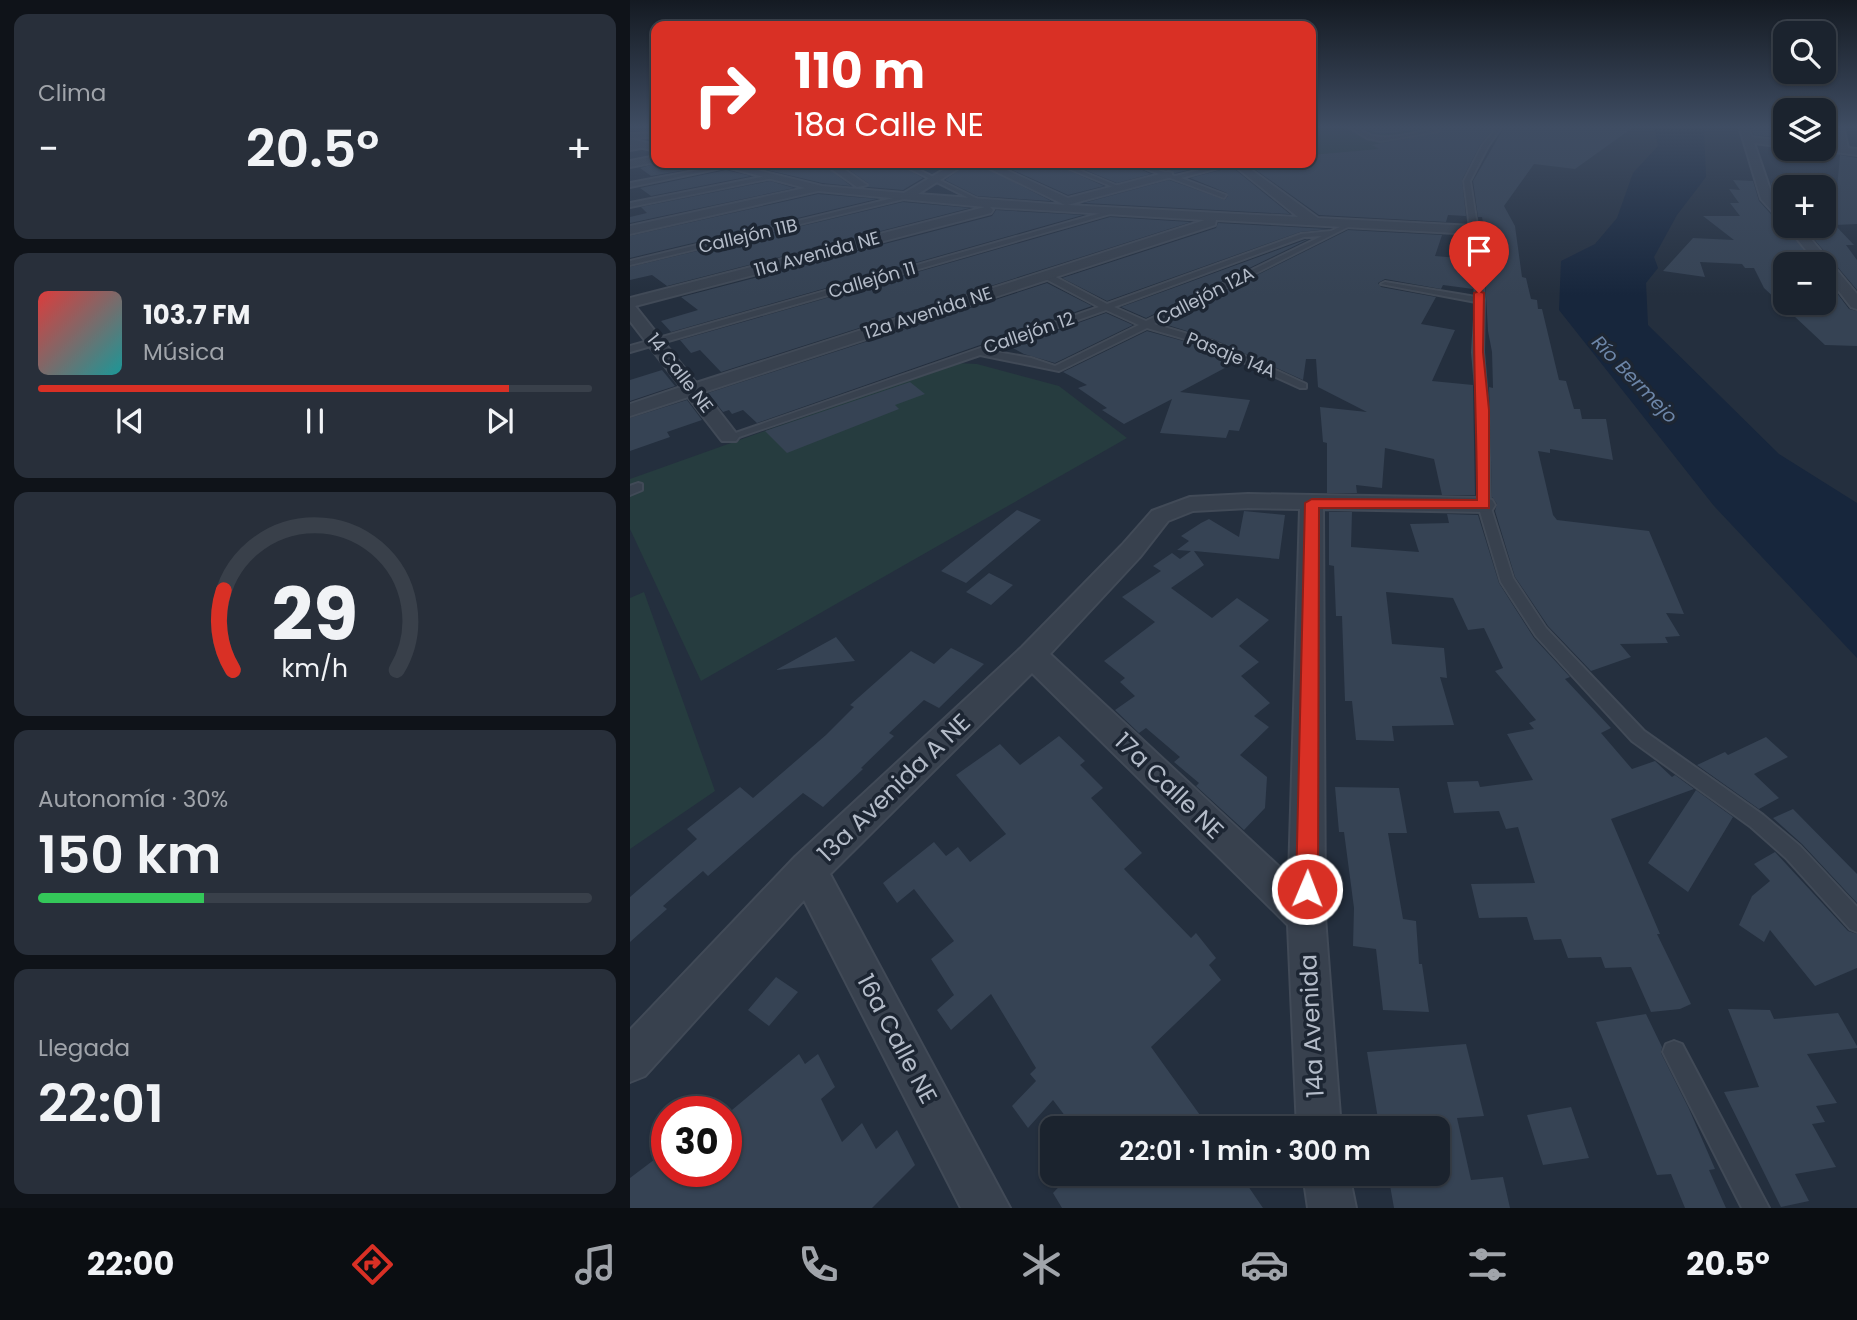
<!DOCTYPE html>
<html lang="es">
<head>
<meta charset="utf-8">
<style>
  :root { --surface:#1b232e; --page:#282f3a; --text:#f1f3f6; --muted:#a0a4aa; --line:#39404a; --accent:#d93025 }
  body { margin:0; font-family:Poppins,sans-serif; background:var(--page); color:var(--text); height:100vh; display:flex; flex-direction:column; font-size:26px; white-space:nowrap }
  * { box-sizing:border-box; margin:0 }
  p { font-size:23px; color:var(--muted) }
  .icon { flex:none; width:38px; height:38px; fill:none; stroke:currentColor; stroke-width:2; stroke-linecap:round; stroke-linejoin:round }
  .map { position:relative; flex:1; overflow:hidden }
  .sheet { display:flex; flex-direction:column; gap:14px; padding:14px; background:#0f1319; width:630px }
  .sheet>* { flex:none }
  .top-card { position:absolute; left:21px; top:21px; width:665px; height:147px; border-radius:14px; box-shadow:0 2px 5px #0004,0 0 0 2px var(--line); background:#d93025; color:#fff; overflow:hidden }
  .controls { position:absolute; left:1143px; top:21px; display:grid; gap:14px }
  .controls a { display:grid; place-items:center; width:63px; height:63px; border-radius:14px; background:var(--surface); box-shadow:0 2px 5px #0004,0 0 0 2px var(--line); font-size:35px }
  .speed { position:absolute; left:21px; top:1096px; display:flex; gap:14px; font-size:35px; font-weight:700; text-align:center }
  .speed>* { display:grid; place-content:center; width:91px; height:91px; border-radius:50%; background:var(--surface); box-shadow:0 2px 5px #0004,0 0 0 2px var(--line); line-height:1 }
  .speed .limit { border:10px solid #d22; background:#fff; color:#111 }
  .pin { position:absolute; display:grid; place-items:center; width:60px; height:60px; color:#fff; margin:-72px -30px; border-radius:50% 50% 50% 0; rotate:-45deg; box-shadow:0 0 7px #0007 }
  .pin .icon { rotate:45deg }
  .me { position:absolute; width:77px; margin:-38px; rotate:1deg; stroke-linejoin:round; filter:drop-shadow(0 0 5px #0008) }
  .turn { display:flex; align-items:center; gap:24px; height:147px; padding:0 28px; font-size:32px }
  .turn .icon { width:91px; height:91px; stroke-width:2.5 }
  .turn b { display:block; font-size:49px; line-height:60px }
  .big { font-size:52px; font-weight:600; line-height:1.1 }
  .sheet .tile { flex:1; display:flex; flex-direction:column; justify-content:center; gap:10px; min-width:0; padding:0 24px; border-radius:14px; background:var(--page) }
  .sheet .dial { align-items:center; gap:0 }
  .dial svg { height:182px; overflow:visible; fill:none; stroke:var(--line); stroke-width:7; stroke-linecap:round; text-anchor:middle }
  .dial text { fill:var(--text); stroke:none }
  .song { display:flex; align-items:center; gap:21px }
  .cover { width:84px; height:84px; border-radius:10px; background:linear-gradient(135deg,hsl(0 70% 55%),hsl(180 70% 35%)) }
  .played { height:7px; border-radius:4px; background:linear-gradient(90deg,var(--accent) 85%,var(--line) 85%) }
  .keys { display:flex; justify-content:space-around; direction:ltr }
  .heat { display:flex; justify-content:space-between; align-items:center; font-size:38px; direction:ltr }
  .charge { height:10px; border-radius:5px; background:linear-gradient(90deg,#34c759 30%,var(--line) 0) }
  .trip { position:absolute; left:410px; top:1116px; width:410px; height:70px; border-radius:14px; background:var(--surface); box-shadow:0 2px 5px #0004,0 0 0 2px var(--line); font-weight:600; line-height:70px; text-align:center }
  .tabs { display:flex; height:112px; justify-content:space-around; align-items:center; background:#0b0e12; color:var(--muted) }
  .tabs .icon { width:49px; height:49px }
  .tabs .on { color:var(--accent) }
  .tabs b { font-size:32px; color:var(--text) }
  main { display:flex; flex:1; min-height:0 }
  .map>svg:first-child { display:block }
</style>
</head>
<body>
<main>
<section class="sheet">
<div class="tile"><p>Clima</p>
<div class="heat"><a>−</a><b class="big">20.5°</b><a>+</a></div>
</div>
<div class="tile">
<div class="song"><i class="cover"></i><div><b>103.7 FM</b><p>Música</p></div></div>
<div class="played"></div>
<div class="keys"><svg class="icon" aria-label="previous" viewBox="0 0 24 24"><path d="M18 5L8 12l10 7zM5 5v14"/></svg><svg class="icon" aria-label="pause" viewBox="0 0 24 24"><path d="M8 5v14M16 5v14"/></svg><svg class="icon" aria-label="next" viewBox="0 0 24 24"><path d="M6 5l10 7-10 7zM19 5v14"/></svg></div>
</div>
<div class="tile dial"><svg viewBox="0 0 100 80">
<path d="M14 69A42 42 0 1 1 86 69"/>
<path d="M14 69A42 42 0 0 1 10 34" stroke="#d93025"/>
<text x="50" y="56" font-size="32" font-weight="700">29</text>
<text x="50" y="72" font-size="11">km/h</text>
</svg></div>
<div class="tile"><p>Autonomía · 30%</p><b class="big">150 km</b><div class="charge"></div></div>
<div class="tile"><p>Llegada</p><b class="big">22:01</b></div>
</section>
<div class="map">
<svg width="1227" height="1208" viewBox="0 0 1227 1208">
  <rect width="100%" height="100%" fill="#242f3e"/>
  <path fill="#263c3f" d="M681,126h152l-26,35 -56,-6 -70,6z
    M325,363l22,1 82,22 68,52 -426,243 -71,-152v-50z
    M14,592l71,199 -85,58v-251z"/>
  <path fill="#17263c" d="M1024,126h46l4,4 2,47 -29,38 -23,42 4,11 -12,15 2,42 131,129 78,49v155l-143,-152 -155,-196 2,-49 34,-17 22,-26 16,-45 25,-27z"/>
  <path fill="#364354" d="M727,126h63l2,3 -42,5z
    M800,126h65l-15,19 -18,35 4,36 -18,-1 -2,7 -127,-7 -73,-52h65v-8l68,-6 -7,-4 69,-13 -1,-4z
    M875,126h130l-60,43 -41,-5 -30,42 11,20 7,51 4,1 5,21 6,1 1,9h4l17,71 7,1 8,28h6l2,10h24l7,41 -63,-11v4l-12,-2 15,64 4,5 92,11 35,83 -18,-1 14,23 -15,1 3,6 -48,1 11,13 -40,14 -43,-45 -33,-49 -20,-66 2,-7 -5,-7 -3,-110 4,1 -1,-36 -4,-21 -4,-71h5l-7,-43h-4l-5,-36z
    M1120,126h35v12l-31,-3z
    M1210,155l17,3v66l-22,1 19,20h-8l11,15v30l-54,-64h21v-39h-39v20l-10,-10 -4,-14 66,5z
    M28,163h24l10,6 -41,7 -11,-8z
    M117,163h74l30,23 -29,-3 -80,-19z
    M209,163h57l27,15 -20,12 -35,-3v-4z
    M339,163h7l75,38 -74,-5 -32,-16z
    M367,163h55l52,23 -36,9z
    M438,163h59l24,11 -34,9z
    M515,163h74l-44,10z
    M602,167l58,47 -206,-11 85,-23 56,20 3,-4 -1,-3 -37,-15z
    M96,170l25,6 -100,20 -11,-8z
    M1103,180l20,1 6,20 20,22 6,1 29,40h-29v39h39v-27l25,33 8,2v35l-32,-1 -61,-57 -10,-20h-9l-3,-4 -42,-2 5,15 -42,-6 30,-33 41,2 -31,-24h37l-10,-13h9l-10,-14 11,1z
    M140,181l24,7 -164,35v-6l17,-4 -6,-6z
    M188,194l59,5 -247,59v-22z
    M273,202l67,6 -303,78 -15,-11 -22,5v-13z
    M366,210l87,5 -412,117 -10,-11 37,-11 -17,-13 311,-81z
    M480,217l81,5 -470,150 -21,-22 -9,3 -11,-13z
    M588,223l110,6 -28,3 -193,69 -45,-23 154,-50z
    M718,230l94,5 -7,21 35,3 3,30 -30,-4 -2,4 -56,-10 -7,4 3,4 55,10 -15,27 34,6 -23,51 41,4 2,110h-33l-8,-36 -49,-11 -3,40 -26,-3 1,8h-30v-50l-4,-1 -3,-35 47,5 -49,-25 -2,-28h-10l-3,21 -90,-41 -52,-16z
    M679,239l-163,79 -25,-11 184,-67z
    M417,283l45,23 -335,117 -14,-13 -11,4 -3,-4 -6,2 -15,-19z
    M476,313l27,12 -78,38 -31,-9 -13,-7z
    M517,331l58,16 31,15 -56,30 70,8 -11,31 -10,-1 -3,8 -66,-5 12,-34 -48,25 -22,-14 5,-2 -29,-20 9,-3 -24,-13z
    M32,370l13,16 -45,15v-21z
    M280,382l15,12 -30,11 4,4 -112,44 -22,-22z
    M57,400l15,20 -35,12 3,5 -40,14v-33z
    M387,510l24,10 -75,63 -25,-12z
    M614,511l41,4 -6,44 -85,-8 10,14 -33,23 41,30 25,-20 32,22 -30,26 20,16 -18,14 29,27 -16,13 15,11 -29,28 27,22 -2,31 -21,22 -48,-44 3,-3 -25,-21 6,-5 -34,-29 -7,5 -24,-23 20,-14 -15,-14 5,-4 -21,-17 51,-39 -33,-25 39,-26 -8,-5 19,-13 8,6 11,-8 -14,-1 12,-9 -8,-5 20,-13 8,-4 30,18z
    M699,512h23l-1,35 68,5 -9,-28 39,-1 -2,-9 31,1 21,68 35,55 36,39 -5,2 46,49 -10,5 31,36 23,-8 17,16 3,-2 19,14 -83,30 49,115h-3l34,70 -11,5 -29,3 -20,-45 -26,1 -4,-11 -33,1 -7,-19 -27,1 -7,-23 -48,1 -8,-34 64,-1 -17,-56 -12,2 -7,-18 -45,2 -7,-31 31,-1 2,6 53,-7 -26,-46 27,-5 -5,-6 7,-3 -41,-49 8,-3 -19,-40 -16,2 -15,-32 -67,-6 6,52 52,4 3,30 -7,-1 14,48 -62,1 2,15 -38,-1 -4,-39h-7l-3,-85h-6l-2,-50 -5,-1z
    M359,573l24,12 -22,20 -25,-13z
    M206,637l19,24 -79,9z
    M321,648l33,16 -45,44 -15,-8 -35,33 5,3 -33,32 2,1 -40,38 -20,-14 -95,83 -5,-5 -40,35 4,3 -37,33v-45l67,-58 -10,-10 53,-42 13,11 73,-63 28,-28 -4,-2 61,-54 23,13z
    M429,736l26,25 -5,4 23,23 -12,10 51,55 -18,16 67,69 5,-5 20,25 -7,7 12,15 -70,67 59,82h-135l-22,-29 -25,28 -16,-22 24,-25 -6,-7 6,-6 -45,-74 -40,36 -14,-20 17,-15 -23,-36 23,-18 -40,-52 -17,14 -14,-20 51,-41 12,14 12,-9 12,15 36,-28 -50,-59 44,-31 20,21z
    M1136,737l22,20 -34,17 25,24 -20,11 -62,-44 28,-13 3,3z
    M705,787l64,1 8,45h-19l15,86 13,2 3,43h3l7,48 -46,-2 -7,-61 -23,-3 1,-38 -10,-76h-5z
    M1066,790l37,27 -45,75 -40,-29z
    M1163,809l64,65v29l-55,-59 -29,-26z
    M1145,852l73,79 9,3v34l-42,18 -45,-56 -6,12 -25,-17 13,-29 18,-15 -16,-17z
    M146,977l22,15 -29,34 -21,-16z
    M1098,1009l42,1 4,9 64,-6 19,33v2l-50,6 30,49 -21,3 9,16 -13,2 24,43 -41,7 14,27 -28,6 -57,-115 35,-5z
    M1016,1014l16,33 -1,6 28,56 26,60 -6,1 17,38h-41l-14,-34 -14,1 -61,-153z
    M836,1044l18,72 -27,2 14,62 32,-3 7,31h-116l-6,-34h49v-54l-58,5 -12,-73z
    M169,1054l6,10 13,-10 17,33 -14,12 21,43 20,-19 14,26 21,-19 18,35 -43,43h-242v-30l37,-28v21h59v-56z
    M941,1107l18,51 -46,7 -16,-50z
    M441,1174h186l-9,12 15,22h-201l-9,-15z"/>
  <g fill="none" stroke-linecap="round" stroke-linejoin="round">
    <defs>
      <path id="service" d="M717,126c10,0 17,8 26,10 17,4 40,-3 57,-6l-8,-4 17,5 -58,10 -14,-3z
        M868,126h4l-14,20 -18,35 10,63 4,56 -1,52 5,58 2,95 23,73 33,50 98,103 119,84 37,31 57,61v25l-7,-3 -64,-71 -35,-31 -119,-86 -96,-105 -35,-54 -23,-77v-95l-5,-58 3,-50 -95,-18 4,-2 91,15 -4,-53 -8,-63 18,-35z
        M26,133v4l-26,1v-4z
        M17,145v2l-17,3v-4z
        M94,163h6l1,3 -101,21v-4l95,-18z
        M268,163h7l81,40 -5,1z
        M425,163h7l61,25 -5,1z
        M500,163h8l37,13 54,-13h9l-57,15 45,17 -2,3z
        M141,175l2,3 -143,29v-4z
        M276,195l2,3 -278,67v-4z
        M485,209l2,3 -487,140v-6z
        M721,222l5,1 -202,101 58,17 94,43v4h-6l-94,-43 -59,-17 -88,43 -79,-16 -247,84h-8l-1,-2 375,-130 -57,-30v-4h6l59,31 194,-70 30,-3zM692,236l-176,85 -32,-14 190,-70zM476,310l33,15 -84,41 -24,-8 -40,-7z
        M8,483l4,1v6l-12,5v-9z
        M1044,1041l8,3 87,164h-27l-79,-156 3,-8z"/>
      <path id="minor" d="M1109,126h8l5,11 33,4v6l-31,-4 19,55 12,13v11l-4,-1 -20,-22z
        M1204,126h9l5,22 9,1v6l-37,-5 4,-5 13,2z
        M0,139l26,6v6l-26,-6z
        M26,156v6l-26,5v-6z
        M81,163h17l94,23 82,7 51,-30h12l-49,31 147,11 -87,-42h13l77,35 100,-26 4,1v4l-105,28 231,12 -67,-54h11l76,55 156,8 6,4 -6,4 -258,-14 -1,5 -511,167 35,45 -3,4h-14l-34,-44 -58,19v-12l51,-17 -51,-66v-23l355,-91 -167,-16 -188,43v-8l175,-38zM360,207l215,13 -509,163 -61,-77 356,-93 2,-3z
        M193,163h12l32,22 -10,2z
        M1157,226h13l57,68v15l-6,-2 -27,-35v-8h-7z
        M618,494l236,4 8,2 3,5 -3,5 -8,2 -161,-3 2,408 16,212h-44l-9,-204 -256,-252 -202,201 180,334h-49l-157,-308 -159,176 -15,6v-52l165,-173 227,-210 100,-102 30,-34 38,-14zM618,508l52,1 -11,367 -239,-222 90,-97 28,-36 25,-10z
        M673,1174h46l7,34h-48z"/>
    </defs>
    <use href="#service" stroke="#414a57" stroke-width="4"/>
    <use href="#minor" stroke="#414a57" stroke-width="4"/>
    <use href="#service" fill="#38414e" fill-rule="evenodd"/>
    <use href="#minor" fill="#38414e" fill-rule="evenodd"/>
  </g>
  <linearGradient id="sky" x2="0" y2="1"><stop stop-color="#141a22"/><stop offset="0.43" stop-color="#3f4d63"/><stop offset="1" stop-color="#3f4d63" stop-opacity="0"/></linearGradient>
  <rect width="1227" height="295" fill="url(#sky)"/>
  <path fill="#d93025" stroke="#8d1f18" stroke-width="2" d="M849,291l5,2 -1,59 6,58v98h-170l-1,381 -3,8 -8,3 -8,-3 -3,-8 9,-386 7,-4 165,1c0,-69 -4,-138 -3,-207z"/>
  <g text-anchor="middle" stroke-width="7" stroke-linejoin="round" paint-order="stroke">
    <g font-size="18" fill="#b4bcc9" stroke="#1d2633">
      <text transform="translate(118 236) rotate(-13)" y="6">Callejón 11B</text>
      <text transform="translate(187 254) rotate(-15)" y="6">11a Avenida NE</text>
      <text transform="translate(242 280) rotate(-16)" y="6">Callejón 11</text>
      <text transform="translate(575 296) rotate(-27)" y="6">Callejón 12A</text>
      <text transform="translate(298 313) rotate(-18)" y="6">12a Avenida NE</text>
      <text transform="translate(399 333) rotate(-19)" y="6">Callejón 12</text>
      <text transform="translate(601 355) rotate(22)" y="6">Pasaje 14A</text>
      <text transform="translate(50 373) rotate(52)" y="6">14 Calle NE</text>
    </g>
    <g font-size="19" font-style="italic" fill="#6d86a8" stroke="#1d2633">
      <text transform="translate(1005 379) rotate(46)" y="7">Río Bermejo</text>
    </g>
    <g font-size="24" fill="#b4bcc9" stroke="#1d2633">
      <text transform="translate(539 786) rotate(44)" y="8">17a Calle NE</text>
      <text transform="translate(264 788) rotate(-44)" y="8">13a Avenida A NE</text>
      <text transform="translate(682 1026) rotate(-93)" y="8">14a Avenida</text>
      <text transform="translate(267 1039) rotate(62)" y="8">16a Calle NE</text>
    </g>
  </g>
</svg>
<div class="controls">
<a><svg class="icon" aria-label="search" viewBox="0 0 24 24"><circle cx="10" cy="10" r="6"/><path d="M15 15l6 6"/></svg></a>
<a><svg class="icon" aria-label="layers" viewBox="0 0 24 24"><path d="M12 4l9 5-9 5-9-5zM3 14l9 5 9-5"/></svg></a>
<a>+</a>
<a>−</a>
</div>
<div class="speed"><div class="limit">30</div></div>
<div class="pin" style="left:849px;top:293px;background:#d93025"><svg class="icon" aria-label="arrive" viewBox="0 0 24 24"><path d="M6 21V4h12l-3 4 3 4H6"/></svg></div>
<svg class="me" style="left:677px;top:889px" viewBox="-20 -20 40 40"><circle r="17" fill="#d93025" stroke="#fff" stroke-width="3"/><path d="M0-11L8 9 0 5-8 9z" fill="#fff"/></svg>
<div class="trip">22:01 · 1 min · 300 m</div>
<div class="top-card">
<div class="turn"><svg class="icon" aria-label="right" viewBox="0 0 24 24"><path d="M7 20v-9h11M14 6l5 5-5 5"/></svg><div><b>110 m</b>18a Calle NE</div></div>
</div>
</div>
</main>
<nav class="tabs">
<b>22:00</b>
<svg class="icon on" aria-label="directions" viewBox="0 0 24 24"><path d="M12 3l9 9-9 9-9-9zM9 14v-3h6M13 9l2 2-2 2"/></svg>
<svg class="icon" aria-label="music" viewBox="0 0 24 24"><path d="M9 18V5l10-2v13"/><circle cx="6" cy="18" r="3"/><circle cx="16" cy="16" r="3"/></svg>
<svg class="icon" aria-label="phone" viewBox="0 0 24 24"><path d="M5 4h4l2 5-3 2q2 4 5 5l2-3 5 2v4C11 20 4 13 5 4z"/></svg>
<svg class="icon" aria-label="climate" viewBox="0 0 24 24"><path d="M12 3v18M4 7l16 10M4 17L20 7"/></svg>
<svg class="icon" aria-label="car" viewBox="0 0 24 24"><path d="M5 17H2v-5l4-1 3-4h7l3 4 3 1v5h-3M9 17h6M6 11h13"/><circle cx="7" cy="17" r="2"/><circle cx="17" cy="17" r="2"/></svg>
<svg class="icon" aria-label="filters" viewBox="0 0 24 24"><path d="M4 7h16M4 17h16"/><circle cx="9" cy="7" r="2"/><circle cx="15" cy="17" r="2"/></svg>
<b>20.5°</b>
</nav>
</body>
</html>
